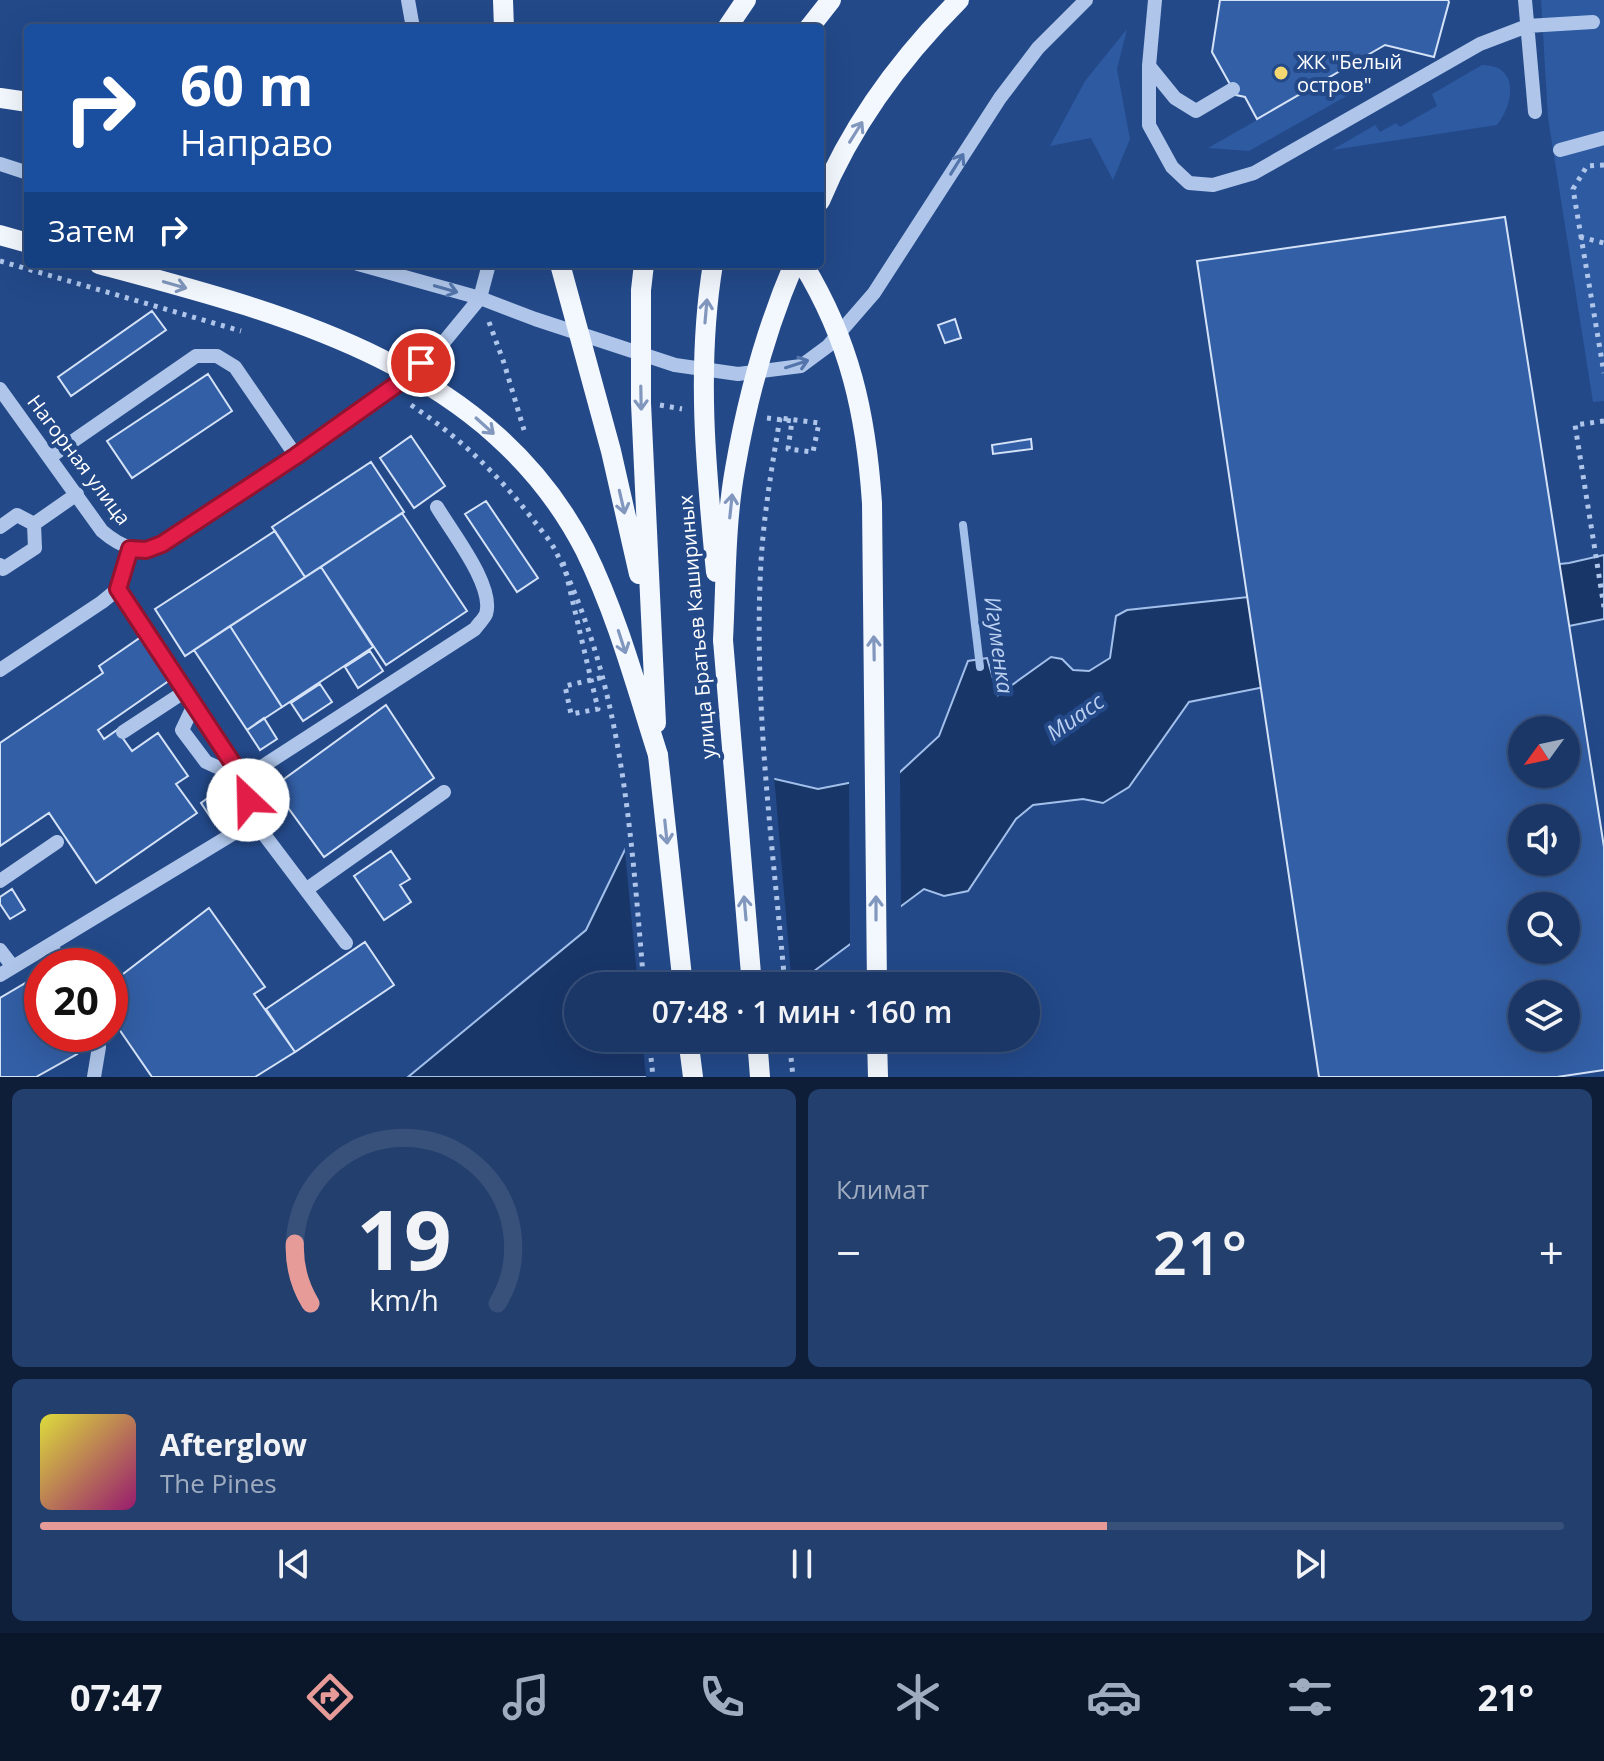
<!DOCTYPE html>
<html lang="ru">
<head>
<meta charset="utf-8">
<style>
  :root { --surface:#1a3767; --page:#233f6d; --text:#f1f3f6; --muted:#9facc0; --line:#38517b; --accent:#e69b98 }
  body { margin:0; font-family:"Open Sans",sans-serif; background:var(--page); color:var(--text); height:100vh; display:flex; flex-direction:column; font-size:30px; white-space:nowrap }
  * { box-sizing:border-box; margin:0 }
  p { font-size:26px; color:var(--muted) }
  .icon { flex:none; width:44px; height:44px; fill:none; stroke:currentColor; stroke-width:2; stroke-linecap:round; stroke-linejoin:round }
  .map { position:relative; height:1077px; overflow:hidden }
  .side { display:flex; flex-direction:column; gap:12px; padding:12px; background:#0e1e39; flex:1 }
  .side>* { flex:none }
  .hud { position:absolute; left:24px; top:24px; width:800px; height:244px; border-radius:8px; box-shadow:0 8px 32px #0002,0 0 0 2px var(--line); background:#1a4fa0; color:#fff; overflow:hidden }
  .needle { width:52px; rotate:237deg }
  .fabs { position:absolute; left:1508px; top:716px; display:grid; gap:16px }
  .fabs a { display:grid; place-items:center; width:72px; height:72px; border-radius:50%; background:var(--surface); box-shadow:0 8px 32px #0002,0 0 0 2px var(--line); font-size:40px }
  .speed { position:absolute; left:24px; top:948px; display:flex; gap:16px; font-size:40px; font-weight:700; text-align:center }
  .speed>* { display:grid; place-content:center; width:104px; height:104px; border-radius:50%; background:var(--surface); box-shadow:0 8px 32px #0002,0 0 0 2px var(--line); line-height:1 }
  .speed .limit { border:12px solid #d22; background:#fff; color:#111 }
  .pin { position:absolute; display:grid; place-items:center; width:68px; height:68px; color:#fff; margin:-34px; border:4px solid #fff; border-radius:50%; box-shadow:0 2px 8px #0007 }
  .me { position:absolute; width:88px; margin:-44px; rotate:336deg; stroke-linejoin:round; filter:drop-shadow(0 0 6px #0008) }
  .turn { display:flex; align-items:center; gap:28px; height:168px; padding:0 24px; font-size:36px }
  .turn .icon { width:104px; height:104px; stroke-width:2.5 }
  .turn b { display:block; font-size:56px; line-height:68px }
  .then { display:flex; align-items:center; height:76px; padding:0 24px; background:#0003; gap:16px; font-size:30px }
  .big { font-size:60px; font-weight:600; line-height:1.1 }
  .side .card { flex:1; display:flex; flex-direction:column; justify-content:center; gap:12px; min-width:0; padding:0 28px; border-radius:12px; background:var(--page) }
  .side .dial { align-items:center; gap:0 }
  .dial svg { height:208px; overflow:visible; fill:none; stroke:var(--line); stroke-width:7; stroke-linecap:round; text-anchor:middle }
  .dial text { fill:var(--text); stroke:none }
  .song { display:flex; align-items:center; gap:24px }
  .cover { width:96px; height:96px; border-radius:12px; background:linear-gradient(135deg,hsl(60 70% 55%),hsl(320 70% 35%)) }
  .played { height:8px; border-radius:4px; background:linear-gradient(90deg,var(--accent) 70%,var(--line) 70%) }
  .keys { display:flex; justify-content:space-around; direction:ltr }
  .heat { display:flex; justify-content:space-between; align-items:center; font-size:44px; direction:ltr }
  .side .tiles { flex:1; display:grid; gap:12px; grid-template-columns:1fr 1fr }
  .card:last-child { grid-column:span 2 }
  .trip { position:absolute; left:564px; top:972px; width:476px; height:80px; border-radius:40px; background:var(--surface); box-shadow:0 8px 32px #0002,0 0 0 2px var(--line); font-weight:600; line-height:80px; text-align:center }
  .tabs { display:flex; height:128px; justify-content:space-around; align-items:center; background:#0a1629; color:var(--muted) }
  .tabs .icon { width:56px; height:56px }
  .tabs .active { color:var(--accent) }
  .tabs b { font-size:36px; color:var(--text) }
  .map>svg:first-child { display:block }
</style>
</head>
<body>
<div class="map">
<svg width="1604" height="1077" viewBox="0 0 1604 1077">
  <rect width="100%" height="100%" fill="#234989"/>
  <path fill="#2d5aa1" d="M1541,0h63v401l-11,1 -45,-284z
    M1127,29l-10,40 13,70 -17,41 -22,-42 -41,8 35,-65z
    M1482,65c38,0 32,39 15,60l-165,25 43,-25 5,7 16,-9 4,4 37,-21 -5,-12z
    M1329,79l2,4 -7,4 5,10 17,-8 4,5 -101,57 -41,-3z"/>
  <path fill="#193669" stroke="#a3c0eb" stroke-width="2" d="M1604,555v64l-415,83 -60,85 -26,16 -20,-4 -50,6 -17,14 -48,72 -24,5 -20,-7 -130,97h-216v52h148l-50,39h-268l178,-147 48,-99 128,-55 56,13 81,-16 40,-37 29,-75 19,-3 11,37 53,-38 11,2 11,11 16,1 21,-13 6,-42 11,-6 442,-47z"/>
  <path fill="#234989" d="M900,766l1,145 -51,37 -1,-169 48,-10z
    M708,772h54l12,3 18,211h-154l-14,-144 7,-14z
    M642,1038h88l-48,39h-36z"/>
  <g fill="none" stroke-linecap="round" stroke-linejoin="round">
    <path stroke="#a3c0eb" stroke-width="8" d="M963,525l17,142"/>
  </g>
  <path fill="#335fa6" stroke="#d4e2f7" stroke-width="2" fill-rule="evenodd" d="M1220,0h228l1,2 -15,55 -49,-12 -128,74 -12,-22 -9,-2 -24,-43z
    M1505,217l99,630v223l-47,7h-238l-122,-816zM1522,730h44v44h-44zM1522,818h44v44h-44zM1522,906h44v44h-44zM1522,994h44v44h-44z
    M152,311l14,19 -95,66 -13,-19z
    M955,319l6,19 -16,5 -7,-18z
    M208,374l24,37 -100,67 -25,-37z
    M411,436l34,50 -31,22 -34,-50z
    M1031,439l1,10 -39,5 -1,-9z
    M371,462l33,50 -99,65 -33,-50z
    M486,501l52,77 -21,14 -52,-78z
    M402,513l65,98 -81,54 -65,-98z
    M275,531l30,46 -120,79 -30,-47z
    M321,567l52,80 -91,60 -52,-81z
    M230,626l52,81 -35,23 -53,-80z
    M141,637l29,43 -72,50 6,9 13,-9 15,21 26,-18 30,43 -12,8 21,29 -101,70 -47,-70 -49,33v-103l103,-70 -4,-7z
    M370,651l13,20 -25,17 -13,-21z
    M320,684l12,18 -29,19 -12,-18z
    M386,705l48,73 -110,79 -51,-70z
    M264,718l13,21 -17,11 -13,-20z
    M224,786l12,18 -23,17 -12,-18z
    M391,851l19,28 -10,6 11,17 -27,18 -30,-44z
    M12,889l13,21 -15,9 -10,-15v-7z
    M209,908l56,79 -11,7 41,58 -40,25h-103l-42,-61v-32z
    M365,942l29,43 -99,67 -29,-43z
    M34,978l8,15v41h24l11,20 -41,23h-36v-79z"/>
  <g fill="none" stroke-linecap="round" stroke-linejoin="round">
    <path stroke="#afc6ea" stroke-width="5" stroke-dasharray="4 6" stroke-linecap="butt" d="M1604,165l-17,1 -14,23 31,184
      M1580,237l24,6
      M489,322l15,41 20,67
      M660,405l22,4
      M767,418l25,3 -4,28 25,3 6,-29 -39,-5
      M1604,421l-29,4 29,182
      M563,562l3,11 32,136 -27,5 -6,-28 39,-9
      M649,1038l4,39
      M789,1038l4,39"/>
    <path stroke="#afc6ea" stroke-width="14" d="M408,0l5,28
      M1155,0l-6,66v59l23,42 17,16 24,2 41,-12 226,-129 47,-18 66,-4
      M1525,0l10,112
      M1149,66l26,32 21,13 37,-22
      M1560,150l44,-12
      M0,164l28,9
      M358,264l122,34 55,21 140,46 63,9 63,-8 27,-20 46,-53 126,-195 38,-50 48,-48
      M0,389l102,142c20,17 35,22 60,13l134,-88 104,-74 43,-39 37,-45 9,-34
      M50,457l146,-101h21l18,11 61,89
      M34,524l43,-30
      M0,527l17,-12 17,9
      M0,565l3,4 32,-21 -1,-24
      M0,670l102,-68 16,-13 12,-40
      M193,707l-11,23 24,32 37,17 232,-150c3,-5 9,-10 11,-15 9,-28 -35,-83 -49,-107
      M123,732l61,-40
      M254,821l92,122
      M0,881l57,-39
      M307,889l137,-97
      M51,945l11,21
      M0,950l13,17
      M0,975l254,-154 -11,-42 -125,-190
      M94,1077l5,-30 -5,-13"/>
    <path stroke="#f3f7fe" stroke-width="20" d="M503,0l1,28
      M727,28l19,-28
      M809,28l22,-28
      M0,98l28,4
      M820,201c31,-75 82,-144 139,-201
      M0,235l28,8
      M723,640l29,346
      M658,755l25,231
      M688,1038l5,39
      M757,1038l3,39
      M877,1038l1,39"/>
    <path stroke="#afc6ea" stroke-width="5" stroke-dasharray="4 6" stroke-linecap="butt" d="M0,261l241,70
      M411,405c48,32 88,70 123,116 7,9 16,19 21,29 69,136 76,287 89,436
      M780,418c-8,48 -16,95 -19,144 -8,141 12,284 24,424"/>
    <path stroke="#f3f7fe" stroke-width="20" d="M99,264c184,49 391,101 486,286 32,65 51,136 73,205
      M560,264l51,187 28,123
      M644,264l-3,26v113l15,320
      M713,264c-17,102 -7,206 3,308
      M803,264c47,77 63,150 69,239l5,483
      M723,640c3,-57 2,-115 12,-171 12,-69 31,-140 59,-205"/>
  </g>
  <defs><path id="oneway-shaft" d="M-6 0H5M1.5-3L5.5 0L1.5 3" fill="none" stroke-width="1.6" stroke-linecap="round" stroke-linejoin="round" transform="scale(2)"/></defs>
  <g stroke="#8197be">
    <use href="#oneway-shaft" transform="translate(856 132) rotate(-58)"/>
    <use href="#oneway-shaft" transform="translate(175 285) rotate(16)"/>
    <use href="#oneway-shaft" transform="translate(706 311) rotate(-85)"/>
    <use href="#oneway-shaft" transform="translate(641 398) rotate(89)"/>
    <use href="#oneway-shaft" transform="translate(485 426) rotate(42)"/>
    <use href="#oneway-shaft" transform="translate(622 502) rotate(77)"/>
    <use href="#oneway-shaft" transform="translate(731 506) rotate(-84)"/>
    <use href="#oneway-shaft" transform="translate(622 642) rotate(72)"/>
    <use href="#oneway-shaft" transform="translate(874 648) rotate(-91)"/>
    <use href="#oneway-shaft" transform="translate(666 832) rotate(84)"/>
    <use href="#oneway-shaft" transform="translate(745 908) rotate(-95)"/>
    <use href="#oneway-shaft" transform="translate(876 908) rotate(-90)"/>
  </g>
  <g stroke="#5475ab">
    <use href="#oneway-shaft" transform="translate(957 164) rotate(-58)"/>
    <use href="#oneway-shaft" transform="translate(446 289) rotate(16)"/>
    <use href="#oneway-shaft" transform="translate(797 364) rotate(-18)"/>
  </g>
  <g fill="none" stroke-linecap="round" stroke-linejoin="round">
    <defs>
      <path id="route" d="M248,800l-5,-21 -125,-190 12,-40 16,1 16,-6 134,-88 104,-74 21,-19"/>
    </defs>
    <use href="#route" stroke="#92132f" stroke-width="20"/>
    <use href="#route" stroke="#e11d48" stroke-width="14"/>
  </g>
  <circle fill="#f5d772" stroke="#234989" stroke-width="3" cx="1281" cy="73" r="8"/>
  <g text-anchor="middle" stroke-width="8" stroke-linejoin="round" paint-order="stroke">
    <g font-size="20" fill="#fff" stroke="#234989" text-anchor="start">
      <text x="1297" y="69">ЖК "Белый<tspan x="1297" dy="23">остров"</tspan></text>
    </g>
    <g font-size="20" fill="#fff" stroke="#234989">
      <text transform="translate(79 460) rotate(53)" y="7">Нагорная улица</text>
      <text transform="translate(697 627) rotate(-95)" y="7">улица Братьев Кашириных</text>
    </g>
    <g font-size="22" font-style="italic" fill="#bbd0f1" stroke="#234989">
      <text transform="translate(999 645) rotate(82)" y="8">Игуменка</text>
      <text transform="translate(1075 717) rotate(-35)" y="8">Миасс</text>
    </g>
  </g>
</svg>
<div class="fabs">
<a><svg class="needle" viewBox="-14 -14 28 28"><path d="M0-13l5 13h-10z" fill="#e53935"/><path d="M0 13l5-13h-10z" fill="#9facc0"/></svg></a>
<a><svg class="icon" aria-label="sound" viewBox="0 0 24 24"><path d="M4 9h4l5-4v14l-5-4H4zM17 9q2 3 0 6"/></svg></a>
<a><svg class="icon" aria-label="search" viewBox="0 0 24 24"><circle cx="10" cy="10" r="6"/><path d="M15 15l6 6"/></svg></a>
<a><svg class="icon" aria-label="layers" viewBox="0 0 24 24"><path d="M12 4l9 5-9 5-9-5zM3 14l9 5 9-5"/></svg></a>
</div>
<div class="speed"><div class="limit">20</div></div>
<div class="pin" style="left:421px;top:363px;background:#d93025"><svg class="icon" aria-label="arrive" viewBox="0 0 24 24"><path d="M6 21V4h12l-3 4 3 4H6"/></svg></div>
<svg class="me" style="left:248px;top:800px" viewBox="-20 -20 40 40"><circle r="19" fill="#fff"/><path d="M0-13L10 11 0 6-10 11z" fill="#e11d48"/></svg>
<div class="trip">07:48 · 1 мин · 160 m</div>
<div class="hud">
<div class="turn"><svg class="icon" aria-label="right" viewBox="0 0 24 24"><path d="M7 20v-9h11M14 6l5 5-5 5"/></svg><div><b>60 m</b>Направо</div></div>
<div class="then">Затем<svg class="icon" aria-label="right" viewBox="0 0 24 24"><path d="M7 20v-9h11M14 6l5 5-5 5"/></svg></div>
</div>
</div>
<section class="side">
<div class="tiles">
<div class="card dial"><svg viewBox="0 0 100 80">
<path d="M14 69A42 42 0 1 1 86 69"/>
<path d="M14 69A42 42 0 0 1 8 46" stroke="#e69b98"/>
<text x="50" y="56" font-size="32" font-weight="700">19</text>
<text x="50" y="72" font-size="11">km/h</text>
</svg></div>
<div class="card"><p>Климат</p>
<div class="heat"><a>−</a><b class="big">21°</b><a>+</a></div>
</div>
<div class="card">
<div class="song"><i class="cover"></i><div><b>Afterglow</b><p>The Pines</p></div></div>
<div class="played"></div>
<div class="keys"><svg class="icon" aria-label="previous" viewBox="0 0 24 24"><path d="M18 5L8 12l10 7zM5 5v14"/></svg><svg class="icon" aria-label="pause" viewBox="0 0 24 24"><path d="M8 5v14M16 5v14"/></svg><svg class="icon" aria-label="next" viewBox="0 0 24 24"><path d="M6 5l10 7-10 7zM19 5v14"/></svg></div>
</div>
</div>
</section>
<nav class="tabs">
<b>07:47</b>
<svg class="icon active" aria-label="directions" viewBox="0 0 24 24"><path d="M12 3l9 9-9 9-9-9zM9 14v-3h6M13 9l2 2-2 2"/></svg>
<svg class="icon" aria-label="music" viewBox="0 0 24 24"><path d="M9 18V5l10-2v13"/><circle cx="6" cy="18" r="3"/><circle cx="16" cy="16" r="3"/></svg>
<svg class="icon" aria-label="phone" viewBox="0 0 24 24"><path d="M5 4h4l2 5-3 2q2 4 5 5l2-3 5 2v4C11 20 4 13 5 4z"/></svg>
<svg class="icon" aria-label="climate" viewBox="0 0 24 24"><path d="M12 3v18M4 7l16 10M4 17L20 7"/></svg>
<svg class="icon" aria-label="car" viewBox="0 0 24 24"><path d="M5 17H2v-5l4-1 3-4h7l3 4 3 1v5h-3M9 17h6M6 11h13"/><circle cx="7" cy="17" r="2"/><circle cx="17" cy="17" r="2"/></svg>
<svg class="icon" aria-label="filters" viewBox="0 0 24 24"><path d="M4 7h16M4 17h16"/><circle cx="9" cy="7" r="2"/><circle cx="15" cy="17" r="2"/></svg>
<b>21°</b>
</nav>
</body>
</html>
